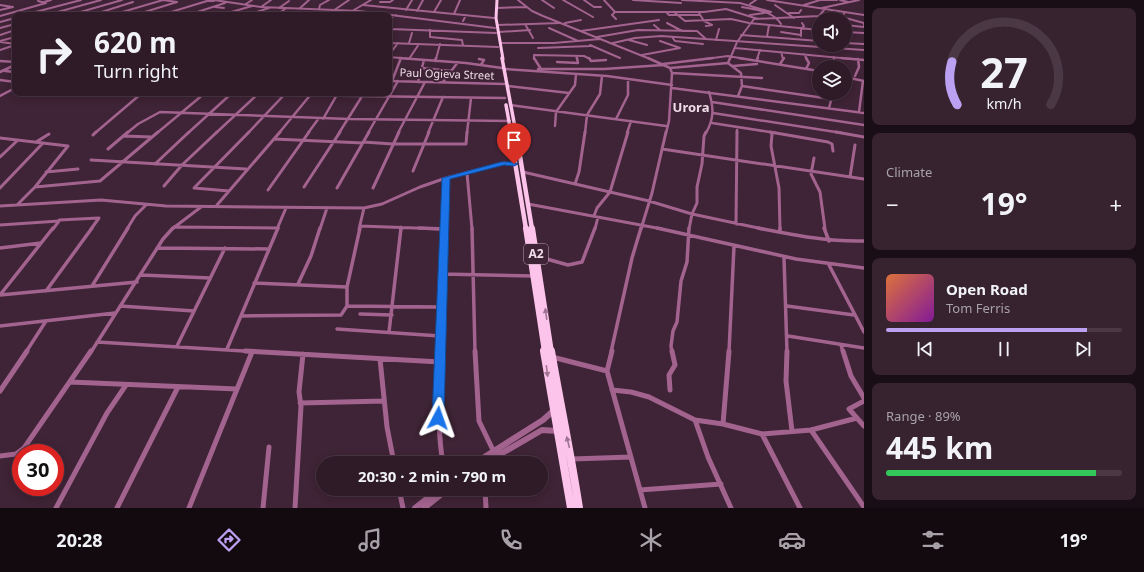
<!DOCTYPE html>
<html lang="en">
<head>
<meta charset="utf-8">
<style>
  :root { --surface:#2f1a28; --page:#372330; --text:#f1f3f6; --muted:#a7a1a8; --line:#4a3845; --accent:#bca0f2 }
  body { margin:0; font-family:"Noto Sans",sans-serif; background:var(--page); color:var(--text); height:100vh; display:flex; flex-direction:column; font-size:15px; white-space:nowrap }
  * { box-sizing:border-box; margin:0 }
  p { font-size:13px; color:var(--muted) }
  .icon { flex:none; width:22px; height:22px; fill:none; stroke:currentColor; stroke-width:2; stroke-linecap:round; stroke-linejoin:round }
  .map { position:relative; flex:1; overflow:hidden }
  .side { display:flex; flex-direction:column; gap:8px; padding:8px; background:#1a0e16; width:280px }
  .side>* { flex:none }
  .guide { position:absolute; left:12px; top:12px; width:380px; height:84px; border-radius:8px; box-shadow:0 2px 10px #0003,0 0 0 1px var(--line); background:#2f1a28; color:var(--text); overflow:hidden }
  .controls { position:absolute; left:812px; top:12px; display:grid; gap:8px }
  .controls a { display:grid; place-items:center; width:40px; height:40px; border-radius:50%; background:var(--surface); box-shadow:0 2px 10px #0003,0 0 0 1px var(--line); font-size:20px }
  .speed { position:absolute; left:12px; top:444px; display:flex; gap:8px; font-size:20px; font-weight:700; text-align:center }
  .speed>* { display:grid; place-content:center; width:52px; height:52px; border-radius:50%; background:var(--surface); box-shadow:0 2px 10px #0003,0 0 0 1px var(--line); line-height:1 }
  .speed .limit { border:6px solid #d22; background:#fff; color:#111 }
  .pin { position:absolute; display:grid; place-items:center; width:34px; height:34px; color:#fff; margin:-41px -17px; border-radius:50% 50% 50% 0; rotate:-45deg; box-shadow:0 0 4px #0007 }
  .pin .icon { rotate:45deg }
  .me { position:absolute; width:44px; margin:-22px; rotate:4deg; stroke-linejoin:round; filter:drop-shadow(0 0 3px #0008) }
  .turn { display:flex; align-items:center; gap:14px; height:84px; padding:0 16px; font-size:18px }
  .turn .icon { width:52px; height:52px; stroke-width:2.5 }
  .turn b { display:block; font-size:28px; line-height:34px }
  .big { font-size:30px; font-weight:700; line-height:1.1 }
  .side .card { flex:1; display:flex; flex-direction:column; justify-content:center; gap:6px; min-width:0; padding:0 14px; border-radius:8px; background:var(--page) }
  .side .dial { align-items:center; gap:0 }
  .dial svg { height:104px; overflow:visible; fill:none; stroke:var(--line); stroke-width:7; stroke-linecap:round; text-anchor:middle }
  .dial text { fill:var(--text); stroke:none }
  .song { display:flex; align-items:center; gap:12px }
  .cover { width:48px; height:48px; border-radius:6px; background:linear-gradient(135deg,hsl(20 70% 55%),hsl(290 70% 35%)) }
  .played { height:4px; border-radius:2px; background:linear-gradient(90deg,var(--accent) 85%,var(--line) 85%) }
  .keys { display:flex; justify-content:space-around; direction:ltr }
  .heat { display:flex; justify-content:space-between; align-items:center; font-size:22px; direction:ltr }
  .charge { height:6px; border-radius:3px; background:linear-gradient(90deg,#34c759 89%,var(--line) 0) }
  .trip { position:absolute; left:316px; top:456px; width:232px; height:40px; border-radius:20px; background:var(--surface); box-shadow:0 2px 10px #0003,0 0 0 1px var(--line); font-weight:700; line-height:40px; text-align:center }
  .tabs { display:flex; height:64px; justify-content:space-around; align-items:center; background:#130a10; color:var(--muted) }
  .tabs .icon { width:28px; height:28px }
  .tabs .on { color:var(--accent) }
  .tabs b { font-size:18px; color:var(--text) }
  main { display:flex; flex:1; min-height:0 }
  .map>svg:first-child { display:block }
</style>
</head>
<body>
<main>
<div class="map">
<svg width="864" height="508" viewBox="0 0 864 508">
  <rect width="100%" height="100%" fill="#3f2336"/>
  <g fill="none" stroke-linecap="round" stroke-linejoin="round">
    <path stroke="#a3638f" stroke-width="2" d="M214,0l47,7
      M271,0l-10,7 98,4 136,17
      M518,0l14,11 11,5 107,43
      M542,0l12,8
      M563,0l30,17
      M584,0l10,7h7
      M604,0l11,12h89l22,-3 32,10
      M633,0l48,3
      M682,0l58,3 31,9 -21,3
      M767,0l97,15
      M820,0h17
      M840,0l8,2
      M44,2l7,-2
      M380,2h10l3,-2
      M246,4l6,-4
      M750,4l6,-4
      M0,5l13,2 -13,3
      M363,5l131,13
      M775,5l19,13
      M804,5l16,-5
      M215,7l9,1
      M742,7c14,3 31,4 39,17
      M279,8l10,-7
      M496,8l31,-1
      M299,9l10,-9
      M319,9l1,-4 9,-5
      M354,10l17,-10
      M406,10l6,-10
      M417,11l6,-11
      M434,12l7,-12
      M615,12l-3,3 4,4
      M666,12l3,3h30
      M674,12l11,9 46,-2 18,4 70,7
      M845,12l-3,5 22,6v2
      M699,13l5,8 8,4 -6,1
      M789,13h10l2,-3
      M292,14l26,1
      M454,14l6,-14
      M24,15l57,-15
      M47,15l54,-15
      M70,15l52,-15
      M92,15l41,-13
      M112,15l51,-15 14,2
      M135,15l42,-13
      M161,15l46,-14h7
      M188,15l37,-12
      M221,15l31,-9
      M247,15l22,-7
      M276,15l9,-6
      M327,15l22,-15
      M0,16l46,-13 -8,-2
      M819,16l5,-6 -2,-2 37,-8
      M389,19l7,-4
      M463,21l3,-6
      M0,22l15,-4
      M565,23l16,-3
      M667,23l15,8
      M525,24l8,14
      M498,25l62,-2
      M654,25l6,5
      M845,25l19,2
      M0,28l15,-4
      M549,28l29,13
      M390,29l106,4
      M430,30v7l32,3 1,6
      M581,31l78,-11
      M697,31l9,8
      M499,32l31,-2
      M781,32l20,3
      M845,32l19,1
      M0,35l15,-5
      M741,35l78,6
      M801,36v-7l3,-3 -2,-3
      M597,37l41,-7 59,1
      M672,37l3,4 28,3
      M767,37l2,-12
      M629,40l18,5
      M716,40l3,-11
      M0,41l15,-4
      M1,42l14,2
      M389,43l109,4
      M389,43l2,-19
      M409,43l3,-10
      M500,43h54l46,-4
      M613,43l22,-5 26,-2 203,14
      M845,43l19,1
      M590,45l30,13
      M538,48l53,-2
      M735,48l116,11
      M0,50l15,-5
      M781,52l2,7
      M804,54l3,5
      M389,55l9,-12
      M642,55l38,-7 -20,-7
      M576,56l1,3
      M389,57l23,2
      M409,59l10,-15
      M436,59l4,-15
      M534,59v-4l50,1 6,3
      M705,59l23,-3 17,3
      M730,59l7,-17 17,-23 65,-3 16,3
      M757,59l3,-9
      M834,59v-2"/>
    <path stroke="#a3638f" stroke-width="2.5" d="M399,58l67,5 36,5
      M534,58l7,11
      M589,58l2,3 15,-1
      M648,58l22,10 2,5 -3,48 -3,12
      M739,58l80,13
      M841,58l23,2
      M479,59l5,1 -3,5
      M757,60l1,-2
      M0,61l15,1
      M435,61l1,-3
      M557,62l21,1 -1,-5
      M728,63l2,-5
      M663,64l50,-6
      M780,64l4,-6
      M733,66l24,-2
      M833,67l1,-9
      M421,68l31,3
      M670,68l58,-5 13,10 1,13 -4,10
      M505,69l102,7 65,9
      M538,69h66l59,-4
      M806,69l3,-6 -3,-5
      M5,71l10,1
      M0,72l15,-7
      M672,73l90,5
      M855,76l4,-9 -1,-8
      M845,77l19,4
      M0,80l15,2
      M389,81l115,3
      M392,81l9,-23
      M418,82l6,-22
      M443,82l15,-20
      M508,86l61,7
      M742,86l89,13
      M672,88l192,25
      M141,93h15
      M204,94l79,2
      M284,95l221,3
      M0,96l15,-8
      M712,102l152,23
      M510,105l156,21
      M829,108l4,-15
      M859,112l4,-31
      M713,113l129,20
      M323,119l15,-26
      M616,119l12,-24v-16
      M712,123l64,10
      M555,126l1,-14 19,-27 1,-11
      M95,133l47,-40
      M127,133l11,-9 22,-12 189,7 161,2
      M157,133l48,-40
      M188,133l44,-40
      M216,133l43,-40
      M248,133l37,-39
      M279,133l33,-40
      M308,133l11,-15
      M339,133l25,-40
      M368,133l30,-52
      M398,133l27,-51
      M428,133l15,-36
      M467,133l4,-35
      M585,133l2,-18 13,-21 2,-18
      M627,133l4,-12
      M706,133c8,-14 8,-25 3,-41
      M737,133v-3"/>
    <path stroke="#a3638f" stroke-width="3" d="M770,132l58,10 4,2 1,7
      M836,132l28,5
      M772,134l-1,12 8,42 1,41
      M93,135l3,-3
      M123,136l29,1
      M0,138l68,8
      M274,139l89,4
      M36,142l13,-8
      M363,142l30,2h73l1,-12
      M108,149l20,-17
      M662,149l202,30
      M0,157l18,-17
      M814,158l-3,16 9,18 5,37
      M91,160l155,9
      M155,164l34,-32
      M413,171l16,-39
      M46,172l32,-3
      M523,172l126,29 43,13 71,15
      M467,173l5,56
      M850,177l5,-32
      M575,184l4,-12 6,-40
      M164,186l18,-21 35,-33
      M35,187l65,-6 58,-49
      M304,187l36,-55
      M0,188l43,-45
      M337,188l32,-56
      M373,188l26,-56
      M268,190l41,-58
      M229,191l-35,-3 55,-56
      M528,204l134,25
      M17,205l18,-18 33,-41
      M217,205l63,-73
      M0,206l101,-6 65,6 198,2 18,-4 38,-17 26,-9 58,-15 12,2
      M594,216l3,-8 13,-16 18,-60
      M59,220l40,-2 -8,11
      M736,224l1,-92
      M0,225l59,-4 -6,8
      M360,226l83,3
      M174,227l104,1
      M127,229l8,-13 11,-11
      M172,229l29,-22
      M277,229l9,-21
      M320,229l7,-21
      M359,229l5,-21
      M401,229v-2
      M444,229l2,-51
      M595,229l3,-12
      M641,229l11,-36 14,-61
      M689,229l3,-15 5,-11v-16l5,-23 2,-28 2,-4"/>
    <path stroke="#a3638f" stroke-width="3.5" d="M419,228l24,1
      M472,228l3,124
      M657,228l139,31 68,9
      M758,228c36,7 70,14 106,13
      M780,228v4
      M824,228l5,13
      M0,248l41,-5
      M157,248l112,1
      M536,256l32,9 14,-3 13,-34
      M784,258l3,94
      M829,265l35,67
      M442,274l91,2
      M141,275l69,3
      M254,283l93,4v19l93,1
      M298,284l13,-28 9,-28
      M92,286l36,-58
      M347,287l13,-59
      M46,291l46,-63
      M0,295l53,-67
      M0,295l137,-13
      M120,306l74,5
      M787,306l67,9
      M360,314l32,1
      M241,316l100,-1 6,-9
      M0,326l115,-13
      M337,329l103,7
      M389,332l12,-104
      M788,336l76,12
      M97,342l165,10
      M841,345l2,7
      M177,346l48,-98
      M227,349l51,-121
      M26,352l20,-31
      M91,352l72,-113 10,-11
      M441,352l-1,-45 4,-79
      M611,352l21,-94 9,-30
      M672,352l-1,-6 2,-15 4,-9 4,-41 6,-19 2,-34
      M729,352l5,-106"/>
    <path stroke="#a3638f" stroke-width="5" d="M245,351l195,11
      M441,351c0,38 -5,74 2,112
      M475,351l4,70 14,29
      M612,351l-5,20 38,137
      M787,351l-1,30 6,50
      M843,351l8,25 13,22
      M552,357l55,14
      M380,359l7,68 7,36
      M70,382l167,7
      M612,390l19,2 18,5 46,23 28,4 39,10 49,-4 46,-12
      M670,390l-1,-15 6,-10 -3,-14
      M0,391l27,-40
      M864,401l-15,8 15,17
      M300,403l84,-2
      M695,420l13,37 23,51
      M723,424l6,-73
      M811,430l53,77
      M762,434l38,74
      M0,456l16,-2 8,-6 67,-97
      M572,459l59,-2
      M399,489l4,19
      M485,489l1,19
      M640,490l81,-6
      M56,508l51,-95 19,-28
      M117,508l61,-121
      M189,508l63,-156
      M263,508l6,-61
      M295,508l6,-102 -2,-14 4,-38"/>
    <path stroke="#a3638f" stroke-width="6" d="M475,463l68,-43 10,-9
      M485,463l57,-33 15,1
      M415,508l24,-19
      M424,508l24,-19"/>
    <path stroke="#fdc4eb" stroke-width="3" d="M497,0l-1,18 7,41"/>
    <path stroke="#fdc4eb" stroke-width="3.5" d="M502,58l14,75
      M506,105l5,28"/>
    <path stroke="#fdc4eb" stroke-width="4.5" d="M510,132l16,97
      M516,132l16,97"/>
    <path stroke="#fdc4eb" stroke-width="6" d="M526,228l19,124
      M532,228l19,124"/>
    <path stroke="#fdc4eb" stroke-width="8" d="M544,351l27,157
      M551,351c9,52 20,104 28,157"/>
  </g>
  <defs><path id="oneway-solid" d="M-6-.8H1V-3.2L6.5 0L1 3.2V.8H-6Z"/></defs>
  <g fill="#9e7490">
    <use href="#oneway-solid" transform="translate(546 314) rotate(-98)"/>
    <use href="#oneway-solid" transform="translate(547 371) rotate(83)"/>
    <use href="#oneway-solid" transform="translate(568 442) rotate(-104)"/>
  </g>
  <path fill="#1a73e8" stroke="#114b97" d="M501,162h13l4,2 -4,2 -10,-1 -54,14 -6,239 -2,4 -4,1 -4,-1 -2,-4 10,-240z"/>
  <g text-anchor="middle" stroke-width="4" stroke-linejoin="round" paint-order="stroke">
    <g font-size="11" fill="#f0dde9" stroke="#3f2336">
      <text transform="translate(447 74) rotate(2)" y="4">Paul Ogieva Street</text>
    </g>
    <rect fill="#3f2336" stroke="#bba5b3" stroke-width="1" x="524" y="244" width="24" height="20" rx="3"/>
    <g font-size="12" font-weight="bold" fill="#f0dde9">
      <text x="536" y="258">A2</text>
    </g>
    <g font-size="13" font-weight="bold" fill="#f0dde9" stroke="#3f2336">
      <text x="691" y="112">Urora</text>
    </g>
  </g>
</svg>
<div class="controls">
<a><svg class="icon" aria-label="sound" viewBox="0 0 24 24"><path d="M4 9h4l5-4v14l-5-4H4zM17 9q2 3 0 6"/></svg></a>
<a><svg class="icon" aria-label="layers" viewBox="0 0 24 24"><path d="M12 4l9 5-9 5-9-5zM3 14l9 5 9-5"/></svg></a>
</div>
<div class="speed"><div class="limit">30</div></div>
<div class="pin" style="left:514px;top:164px;background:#d93025"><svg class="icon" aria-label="arrive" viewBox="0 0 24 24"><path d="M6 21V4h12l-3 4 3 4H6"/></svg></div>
<svg class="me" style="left:438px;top:418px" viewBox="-20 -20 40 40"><path d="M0-17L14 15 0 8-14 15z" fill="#1a73e8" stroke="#fff" stroke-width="4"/></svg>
<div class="trip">20:30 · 2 min · 790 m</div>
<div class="guide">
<div class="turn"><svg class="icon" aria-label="right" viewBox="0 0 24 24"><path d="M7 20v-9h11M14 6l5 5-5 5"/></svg><div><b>620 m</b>Turn right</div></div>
</div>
</div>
<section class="side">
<div class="card dial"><svg viewBox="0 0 100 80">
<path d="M14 69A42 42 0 1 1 86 69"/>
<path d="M14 69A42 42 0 0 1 10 36" stroke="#bca0f2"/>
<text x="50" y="56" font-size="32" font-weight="700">27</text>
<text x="50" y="72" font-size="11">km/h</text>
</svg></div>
<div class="card"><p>Climate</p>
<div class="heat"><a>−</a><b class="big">19°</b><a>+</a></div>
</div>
<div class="card">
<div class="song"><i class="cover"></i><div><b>Open Road</b><p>Tom Ferris</p></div></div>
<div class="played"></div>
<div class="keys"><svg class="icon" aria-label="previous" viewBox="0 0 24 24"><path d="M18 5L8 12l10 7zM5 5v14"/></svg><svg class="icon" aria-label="pause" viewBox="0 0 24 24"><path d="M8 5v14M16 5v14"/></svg><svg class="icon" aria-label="next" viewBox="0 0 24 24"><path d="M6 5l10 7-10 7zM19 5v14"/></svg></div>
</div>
<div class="card"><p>Range · 89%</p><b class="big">445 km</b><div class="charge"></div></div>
</section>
</main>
<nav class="tabs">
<b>20:28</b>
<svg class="icon on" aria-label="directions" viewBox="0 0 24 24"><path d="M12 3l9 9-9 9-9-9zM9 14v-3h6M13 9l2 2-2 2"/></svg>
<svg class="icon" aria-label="music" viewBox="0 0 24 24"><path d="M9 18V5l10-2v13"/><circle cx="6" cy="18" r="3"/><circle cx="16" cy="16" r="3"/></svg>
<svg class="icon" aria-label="phone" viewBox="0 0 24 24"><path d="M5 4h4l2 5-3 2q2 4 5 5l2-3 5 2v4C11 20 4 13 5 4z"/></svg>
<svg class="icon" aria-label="climate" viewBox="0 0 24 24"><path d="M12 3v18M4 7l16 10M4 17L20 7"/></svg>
<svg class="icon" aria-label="car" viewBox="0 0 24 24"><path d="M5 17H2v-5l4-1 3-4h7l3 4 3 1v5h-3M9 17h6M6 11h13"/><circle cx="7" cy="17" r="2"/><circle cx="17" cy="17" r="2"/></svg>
<svg class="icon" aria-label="filters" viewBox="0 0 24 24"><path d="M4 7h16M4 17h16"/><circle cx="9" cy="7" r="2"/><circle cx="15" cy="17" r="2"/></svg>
<b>19°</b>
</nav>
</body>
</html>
